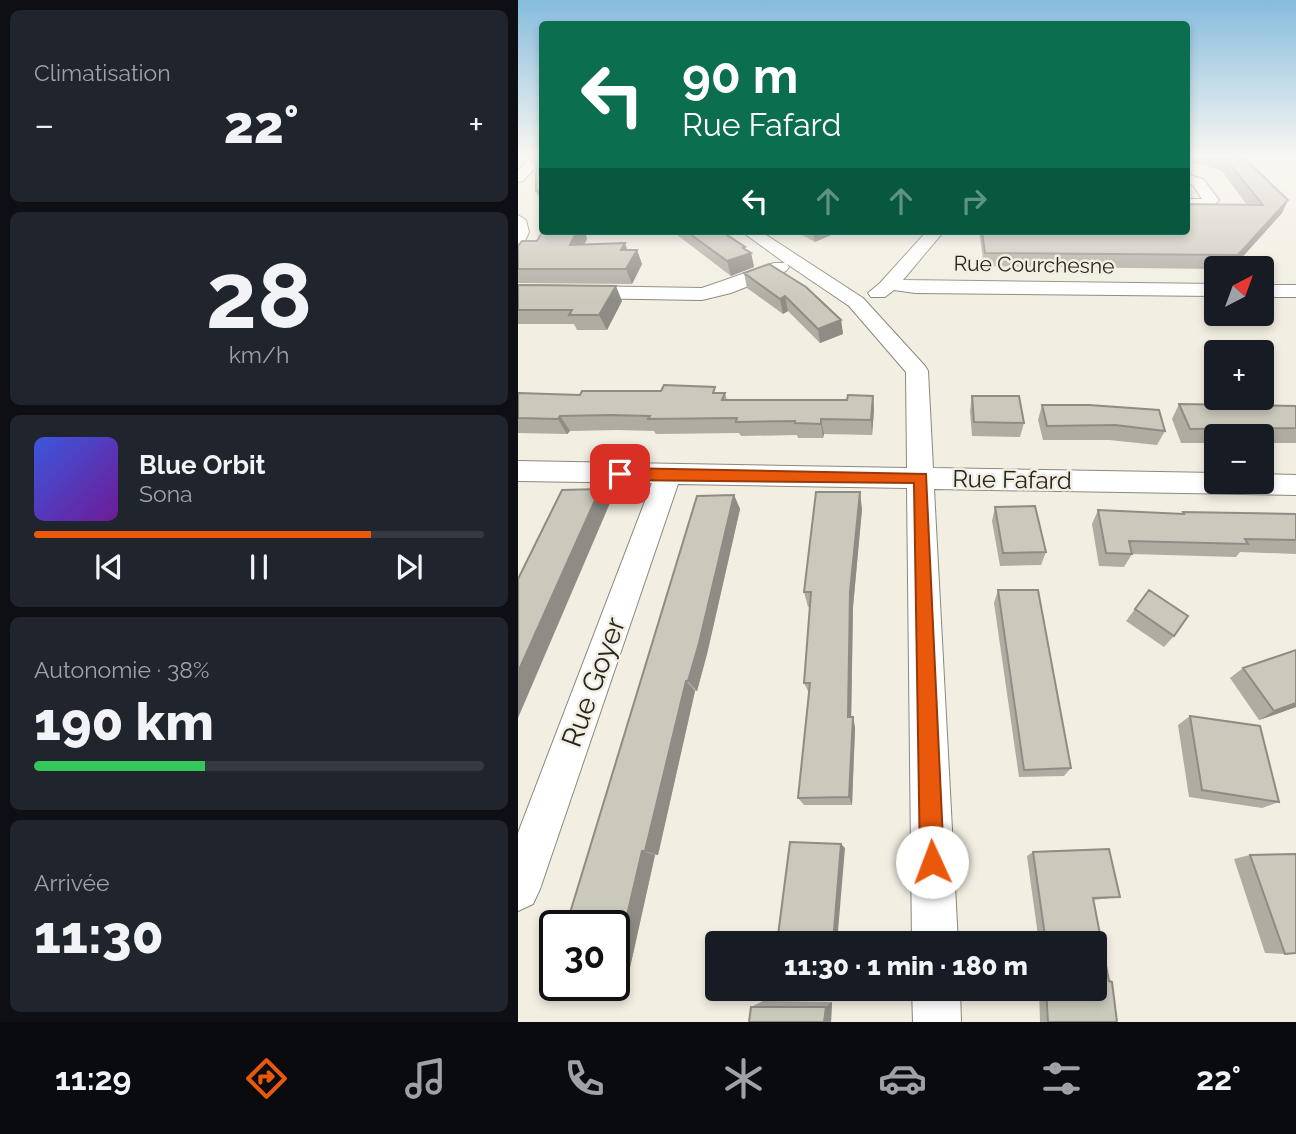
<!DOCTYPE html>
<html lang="fr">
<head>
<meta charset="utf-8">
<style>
  :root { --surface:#171b24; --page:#20242c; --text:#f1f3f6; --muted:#9ea1a6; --line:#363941; --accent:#ea580c }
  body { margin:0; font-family:Raleway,sans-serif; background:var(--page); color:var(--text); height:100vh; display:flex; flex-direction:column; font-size:26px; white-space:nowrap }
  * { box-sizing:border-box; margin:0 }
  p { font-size:23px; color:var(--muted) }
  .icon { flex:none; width:38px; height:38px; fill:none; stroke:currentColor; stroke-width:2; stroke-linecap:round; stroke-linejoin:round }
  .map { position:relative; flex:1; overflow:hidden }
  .drawer { display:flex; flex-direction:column; gap:10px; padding:10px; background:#0d0f14; width:518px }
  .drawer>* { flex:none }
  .banner { position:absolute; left:21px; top:21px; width:651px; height:214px; border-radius:7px; box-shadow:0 4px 10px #0003; background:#0b6e4f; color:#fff; overflow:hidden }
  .needle { width:46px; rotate:41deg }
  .tools { position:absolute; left:686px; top:256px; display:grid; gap:14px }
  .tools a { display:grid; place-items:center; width:70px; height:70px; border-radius:7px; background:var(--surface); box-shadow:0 4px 10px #0003; font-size:35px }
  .speed { position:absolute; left:21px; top:910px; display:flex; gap:14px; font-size:35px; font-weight:700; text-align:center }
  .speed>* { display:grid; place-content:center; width:91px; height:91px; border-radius:50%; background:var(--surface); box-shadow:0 4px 10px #0003; line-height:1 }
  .speed .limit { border:4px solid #111; border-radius:10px; background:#fff; color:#111 }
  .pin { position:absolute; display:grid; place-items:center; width:60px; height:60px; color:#fff; margin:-30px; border-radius:14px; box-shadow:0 4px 10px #0006 }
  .me { position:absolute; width:77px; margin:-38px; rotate:358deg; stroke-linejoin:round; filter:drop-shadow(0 0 5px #0008) }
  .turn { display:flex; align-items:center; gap:24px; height:147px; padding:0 28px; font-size:32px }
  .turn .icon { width:91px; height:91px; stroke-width:2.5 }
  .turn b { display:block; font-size:49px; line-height:60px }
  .lanes { display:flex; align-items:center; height:66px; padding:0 28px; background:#0003; justify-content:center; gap:35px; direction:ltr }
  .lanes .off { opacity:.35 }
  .big { font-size:52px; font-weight:800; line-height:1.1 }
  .drawer .tile { flex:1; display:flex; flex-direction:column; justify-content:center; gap:10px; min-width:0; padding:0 24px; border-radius:10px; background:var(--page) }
  .drawer .dial { align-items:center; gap:0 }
  .dial b { font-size:91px; line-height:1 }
  .song { display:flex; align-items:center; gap:21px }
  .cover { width:84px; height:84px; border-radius:10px; background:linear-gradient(135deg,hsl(230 70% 55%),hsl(280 70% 35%)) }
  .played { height:7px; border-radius:4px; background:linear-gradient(90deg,var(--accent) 75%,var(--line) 75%) }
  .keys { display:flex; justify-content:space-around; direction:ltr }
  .heat { display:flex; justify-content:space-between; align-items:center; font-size:38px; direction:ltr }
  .charge { height:10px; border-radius:5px; background:linear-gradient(90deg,#34c759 38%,var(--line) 0) }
  .trip { position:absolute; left:187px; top:931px; width:402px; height:70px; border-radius:7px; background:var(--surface); box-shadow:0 4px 10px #0003; font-weight:800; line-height:70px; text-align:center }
  .tabs { display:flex; height:112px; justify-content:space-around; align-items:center; background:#090b0e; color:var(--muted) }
  .tabs .icon { width:49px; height:49px }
  .tabs .active { color:var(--accent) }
  .tabs b { font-size:32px; color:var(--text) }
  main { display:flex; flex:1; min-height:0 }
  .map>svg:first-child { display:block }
</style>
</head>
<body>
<main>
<section class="drawer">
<div class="tile"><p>Climatisation</p>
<div class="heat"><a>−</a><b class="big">22°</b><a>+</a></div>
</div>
<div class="tile dial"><b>28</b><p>km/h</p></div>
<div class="tile">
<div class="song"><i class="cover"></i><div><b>Blue Orbit</b><p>Sona</p></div></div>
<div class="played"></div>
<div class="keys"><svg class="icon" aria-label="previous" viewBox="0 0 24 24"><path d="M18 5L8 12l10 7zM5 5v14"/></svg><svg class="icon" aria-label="pause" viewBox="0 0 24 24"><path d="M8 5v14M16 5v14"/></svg><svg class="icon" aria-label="next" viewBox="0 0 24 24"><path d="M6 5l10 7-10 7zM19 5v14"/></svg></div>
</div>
<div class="tile"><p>Autonomie · 38%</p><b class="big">190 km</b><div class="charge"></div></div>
<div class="tile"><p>Arrivée</p><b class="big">11:30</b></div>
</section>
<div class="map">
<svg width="778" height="1022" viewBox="0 0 778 1022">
  <rect width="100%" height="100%" fill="#f2eee2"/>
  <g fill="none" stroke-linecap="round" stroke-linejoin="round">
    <defs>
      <path id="minor" d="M12,158h12v3l-19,20 -5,1v-12z
        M668,174l17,5 16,21c-8,10 -21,8 -33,9v-10h16l-9,-14 -7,-2z
        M0,215l8,5 3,12 -5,11 -6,1z
        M223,231h19l103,67 62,68 3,5 5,97 283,5v8h46v-7l34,1v20l-362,-6 24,454h-46l-5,-455 -229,-4 -138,405 -7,15 -15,7v-78l134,-350 -134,-2v-20l389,7 -1,-96 -57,-66 -62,-42 2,3 -3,4 -55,22 -29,7 -184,-3v-12l184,3 72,-25h11z
        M409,231h17l-41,49 313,4v12l-301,-3 -21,-3 -9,7h-14l-3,-4 12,-10z
        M744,285h34v12h-34z
        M394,989h48l1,33h-48z"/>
    </defs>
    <use href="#minor" stroke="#8b887d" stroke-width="2"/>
    <use href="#minor" fill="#fff" fill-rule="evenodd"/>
  </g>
  <path fill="#afaca2" d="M24,158v49v-7l-6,-9 3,-20h-3l-4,-9z
    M668,158h58l44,42 -6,13 -49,55h-17v1l-232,-3 -5,-35h207l61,-26 -25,-34 -22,-7 -14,1z
    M154,231h49l30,22 3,14 -23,9z
    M277,231h45l-25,11z
    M69,239l-3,5 44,6h9l5,14 -10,20 -114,-1v-37l19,-5z
    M226,273l97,47 2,14 -23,9 -32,-32 -5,3 -36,-26z
    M0,285l104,16 -15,29h-30l-3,-6h-56z
    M0,393l62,2 145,-2 2,7h120l26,-4 1,14 -2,25 -48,-1 -1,4h-25l-1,-3 -56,1 -2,-3 -83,1 -2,-3 -36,-1 -48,1 -3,3 -49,-1z
    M454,396l52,27 -4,14 -48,-1 -2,-25z
    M661,404l117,2v37h-34v-7h-46v7h-35l-9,-24z
    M524,405l123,26 -8,14 -48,-5h-66l-5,-20z
    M216,495l6,14 -33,145 -10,37h-2l-37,164h-3l-26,117 -15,-46z
    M477,507l51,45 -5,13 -41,1 -8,-45z
    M344,509l-9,98 -2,110h2l2,11 -3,77h-48l-6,-7 11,-105 -5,-10 6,-76h-2l-4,-15z
    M580,510l84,4 1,-2 113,2v40l-56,-2 -4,5 -104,-3 -8,13 -25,-1 -7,-42z
    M480,590l73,178 -7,8 -45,1 -25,-174z
    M631,590l25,46 -10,11 -38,-26z
    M725,668l53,39 -37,13 -29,-42z
    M672,716l89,86 -17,6 -73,-11 -11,-72z
    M515,852l87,45 -27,3 24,122h-77l-1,-33h57v-46h-57l-12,-87z
    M732,855l35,99 -20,-1 -31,-94z
    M245,1001l69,1 -1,20 -80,-15z"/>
  <path fill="#8e8c84" d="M24,190v10h-1l-5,-9z
    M770,200l-6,13 -50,55 6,-13z
    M59,231h8l2,8 -10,20 -7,-14z
    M297,231h25l-25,11 -2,-10z
    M107,243l5,14 -9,-7z
    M227,247l2,7 4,-1 3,14 -23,9 -4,-15z
    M119,250l5,14 -10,20 -6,-15z
    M98,286l6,15 -15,29 -8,-15z
    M267,296l3,15 -5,3 -3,-15z
    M323,320l2,14 -23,9 -2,-14z
    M355,396l1,14 -2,25 -1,-15z
    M42,416l10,15 -3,3 -9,-15z
    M303,419l3,15 -1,4 -2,-14z
    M82,489l10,14 -92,215v-46z
    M342,492l2,17 -9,98 -2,121 -3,-11 2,-125z
    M216,495l6,14 -33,145 -10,37 -9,-10z
    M168,681l9,10 -37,164 -13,-4z
    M778,703v4l-37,13 15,-9z
    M335,717l2,11 -3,77 -3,-8z
    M323,844l4,4 -8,95h-4z
    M124,851l13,4 -26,117 -15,2z
    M314,1002l-1,20h-7l2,-15z"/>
  <path fill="#cbc8bc" stroke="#8e8c84" stroke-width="2" d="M16,158h8v4h-10z
    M707,158h19l44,42 -50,55 -253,-2 -3,-22h204v-27l77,1z
    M24,167v38v-15l-6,1v-18z
    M25,231h34l-7,14 55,-2 -4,7h16l-11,19h-108v-23l4,-5h15z
    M168,231h35l24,16 -2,1 8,5 -24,8z
    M251,264l37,23 35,33 -23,9 -33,-33 -5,3 -36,-26z
    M0,285l98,1 -17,29h-30l3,-5h-54z
    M146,385l51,2 -2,6h12l-3,7h125l1,-5 25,1 -2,24 -50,-1v5l-26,-1v-2l-59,1 1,-4 -89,1 2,-3 -40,-1 -50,1 -2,3 -40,-1v-25l62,2 2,-4h79z
    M454,396h47l5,27 -50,-1z
    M661,404l117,2v22l-106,1z
    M524,405h47l70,5 6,21 -50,-6 -68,1z
    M82,489l-82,183v-93l44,-89z
    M298,492h44l-10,100 -2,125h5l-4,80 -51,1 12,-115h-6l7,-91h-7z
    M216,495l-35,148 -11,38h-2l-41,170h-3l-28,120v-45h-48l131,-430z
    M517,506l11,46 -43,1 -8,-46z
    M580,510l86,4 -1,-2 113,2v26l-51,-1 3,5 -119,-3 3,13 -26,-1z
    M480,590h40l33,178 -47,2z
    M631,590l39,26 -14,20 -39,-27z
    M778,650v53l-22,8 -31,-43z
    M672,716l70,10 19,76 -77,-12z
    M272,842l51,2 -8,99h-56z
    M591,849l11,48 -27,1 16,83 3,1 5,40h-69l-2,-33h50v-46h-50l-13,-91z
    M778,854v99l-11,1 -35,-99z
    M37,963v12l-4,1z
    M233,1007h75l-2,15h-75z"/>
  <linearGradient id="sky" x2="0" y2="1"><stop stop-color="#86bcdd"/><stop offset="0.52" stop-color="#f9f7f2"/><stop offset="1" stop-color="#f9f7f2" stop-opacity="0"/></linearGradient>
  <rect width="778" height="301" fill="url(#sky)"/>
  <path fill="#ea580c" stroke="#983908" stroke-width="2" d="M102,468l306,6 18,388 -3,8 -9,4 -8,-4 -4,-8 -6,-379 -294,-3 -8,-6z"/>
  <g text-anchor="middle" stroke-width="5" stroke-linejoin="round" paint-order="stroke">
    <g font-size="21" fill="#262520" stroke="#f2eee2">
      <text transform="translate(516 265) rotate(1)" y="7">Rue Courchesne</text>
    </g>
    <g font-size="24" fill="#262520" stroke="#f2eee2">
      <text transform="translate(494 480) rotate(1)" y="8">Rue Fafard</text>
    </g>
    <g font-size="28" fill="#262520" stroke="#f2eee2">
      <text transform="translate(75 682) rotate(-70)" y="10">Rue Goyer</text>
    </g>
  </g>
</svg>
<div class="tools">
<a><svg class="needle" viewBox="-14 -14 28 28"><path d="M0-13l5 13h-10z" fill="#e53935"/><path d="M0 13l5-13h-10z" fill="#9ea1a6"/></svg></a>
<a>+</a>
<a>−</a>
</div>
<div class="speed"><div class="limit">30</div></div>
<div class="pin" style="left:102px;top:474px;background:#d93025"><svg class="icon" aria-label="arrive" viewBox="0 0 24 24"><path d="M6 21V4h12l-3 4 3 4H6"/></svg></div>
<svg class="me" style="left:414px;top:862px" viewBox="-20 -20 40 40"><circle r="19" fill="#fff"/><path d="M0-13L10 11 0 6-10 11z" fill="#ea580c"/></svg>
<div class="trip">11:30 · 1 min · 180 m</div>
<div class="banner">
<div class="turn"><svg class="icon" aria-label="left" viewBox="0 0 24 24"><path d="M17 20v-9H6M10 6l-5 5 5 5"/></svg><div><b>90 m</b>Rue Fafard</div></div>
<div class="lanes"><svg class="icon" aria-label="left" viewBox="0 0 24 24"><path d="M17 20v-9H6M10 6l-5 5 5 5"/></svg><svg class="icon off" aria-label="ahead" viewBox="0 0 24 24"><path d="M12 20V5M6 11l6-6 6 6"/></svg><svg class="icon off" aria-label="ahead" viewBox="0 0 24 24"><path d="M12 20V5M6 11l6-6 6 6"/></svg><svg class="icon off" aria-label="right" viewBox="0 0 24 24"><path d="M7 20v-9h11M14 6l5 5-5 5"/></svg></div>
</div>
</div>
</main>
<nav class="tabs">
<b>11:29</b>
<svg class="icon active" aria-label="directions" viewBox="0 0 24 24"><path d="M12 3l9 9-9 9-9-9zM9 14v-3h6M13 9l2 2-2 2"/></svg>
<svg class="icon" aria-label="music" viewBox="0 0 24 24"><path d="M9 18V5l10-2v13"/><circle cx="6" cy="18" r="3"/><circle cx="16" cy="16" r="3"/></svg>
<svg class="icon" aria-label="phone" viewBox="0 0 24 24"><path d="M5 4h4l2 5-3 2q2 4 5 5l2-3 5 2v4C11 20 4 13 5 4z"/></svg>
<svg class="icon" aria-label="climate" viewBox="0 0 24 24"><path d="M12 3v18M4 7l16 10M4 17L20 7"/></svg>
<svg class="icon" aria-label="car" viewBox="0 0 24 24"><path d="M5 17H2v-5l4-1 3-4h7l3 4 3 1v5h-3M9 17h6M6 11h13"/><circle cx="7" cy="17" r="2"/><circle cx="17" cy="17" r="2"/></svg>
<svg class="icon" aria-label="filters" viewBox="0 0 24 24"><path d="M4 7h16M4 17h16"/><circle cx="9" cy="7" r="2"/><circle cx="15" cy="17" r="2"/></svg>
<b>22°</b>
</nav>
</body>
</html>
